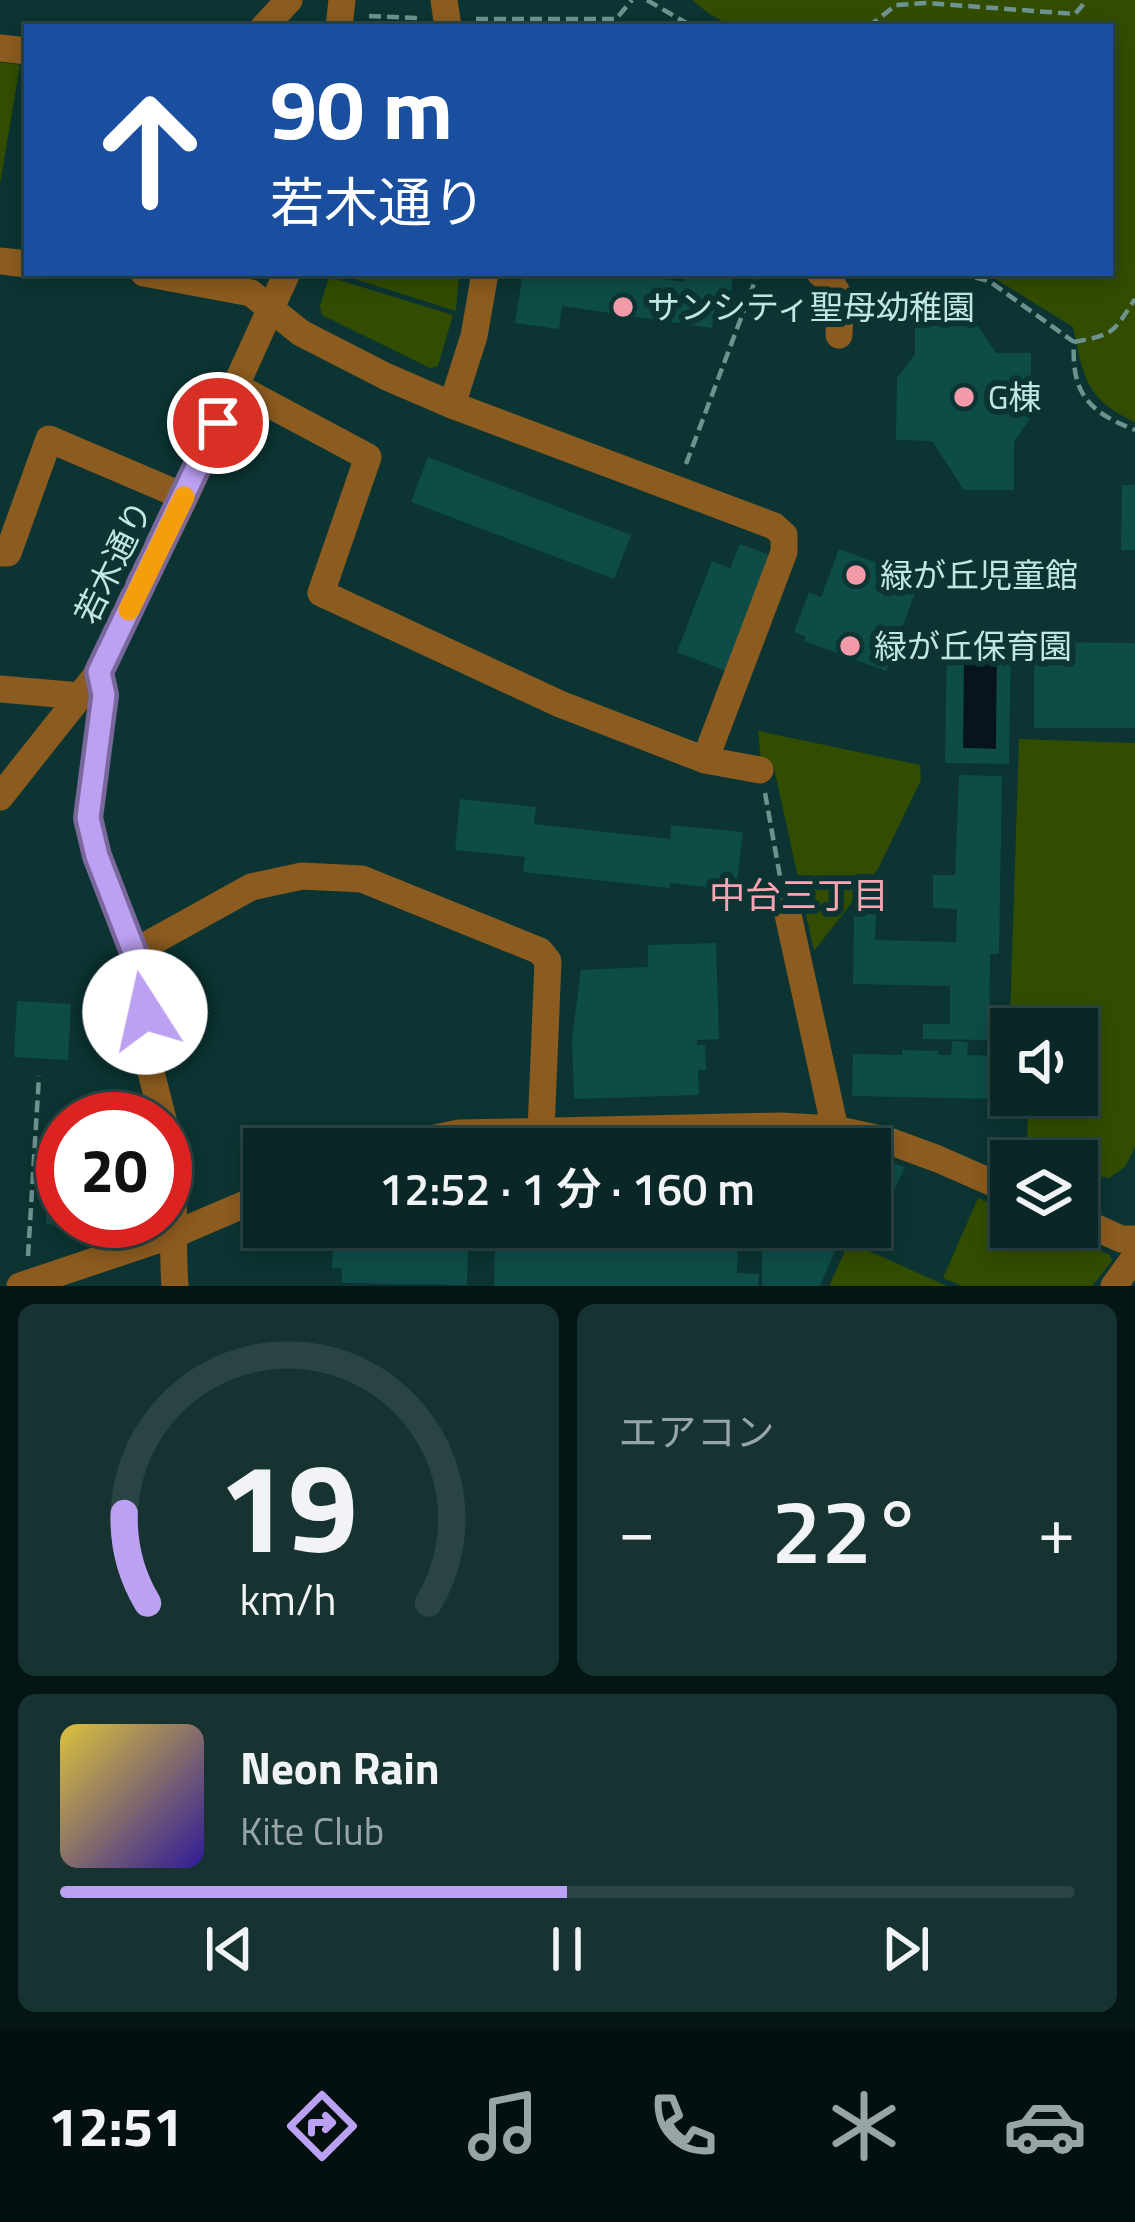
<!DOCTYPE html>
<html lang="ja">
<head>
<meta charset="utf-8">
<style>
  :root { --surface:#082726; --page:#163332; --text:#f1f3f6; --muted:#98a5a7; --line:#294443; --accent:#bca0f2 }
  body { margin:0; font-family:"Titillium Web","Noto Sans JP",sans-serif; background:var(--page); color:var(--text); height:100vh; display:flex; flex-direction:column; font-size:45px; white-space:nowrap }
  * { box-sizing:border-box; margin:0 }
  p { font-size:39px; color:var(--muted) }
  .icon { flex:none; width:66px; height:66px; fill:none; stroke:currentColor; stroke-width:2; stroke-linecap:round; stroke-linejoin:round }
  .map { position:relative; height:1286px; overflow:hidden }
  .sheet { display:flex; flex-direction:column; gap:18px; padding:18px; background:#041515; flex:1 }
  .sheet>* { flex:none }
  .hud { position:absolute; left:24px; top:24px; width:1089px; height:252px; border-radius:0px; box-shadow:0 6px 18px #0003,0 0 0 3px var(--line); background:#1a4fa0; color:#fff; overflow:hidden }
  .controls { position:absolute; left:990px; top:1008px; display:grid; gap:24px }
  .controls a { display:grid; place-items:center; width:108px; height:108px; border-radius:0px; background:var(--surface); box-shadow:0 6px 18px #0003,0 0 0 3px var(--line); font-size:60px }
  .speed { position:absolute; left:36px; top:1092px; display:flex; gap:24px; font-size:60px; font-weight:700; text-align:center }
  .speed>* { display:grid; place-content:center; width:156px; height:156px; border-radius:50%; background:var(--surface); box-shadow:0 6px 18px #0003,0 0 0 3px var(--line); line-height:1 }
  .speed .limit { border:18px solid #d22; background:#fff; color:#111 }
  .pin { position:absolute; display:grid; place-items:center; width:102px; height:102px; color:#fff; margin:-51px; border:6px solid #fff; border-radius:50%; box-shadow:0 3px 12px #0007 }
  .me { position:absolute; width:132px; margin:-66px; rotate:350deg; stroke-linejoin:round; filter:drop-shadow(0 0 9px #0008) }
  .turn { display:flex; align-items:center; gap:42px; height:252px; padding:0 48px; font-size:54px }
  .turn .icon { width:156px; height:156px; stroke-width:2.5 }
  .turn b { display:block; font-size:84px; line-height:102px }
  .big { font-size:90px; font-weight:600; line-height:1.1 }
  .sheet .tile { flex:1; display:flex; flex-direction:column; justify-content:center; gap:18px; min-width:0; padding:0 42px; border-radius:18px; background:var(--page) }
  .sheet .dial { align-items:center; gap:0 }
  .dial svg { height:312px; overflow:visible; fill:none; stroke:var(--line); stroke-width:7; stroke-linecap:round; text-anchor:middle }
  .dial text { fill:var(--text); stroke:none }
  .song { display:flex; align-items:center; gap:36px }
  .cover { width:144px; height:144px; border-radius:18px; background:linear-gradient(135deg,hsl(50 70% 55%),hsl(250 70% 35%)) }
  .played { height:12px; border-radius:6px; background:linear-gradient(90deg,var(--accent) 50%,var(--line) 50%) }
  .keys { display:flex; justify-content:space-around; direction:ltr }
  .heat { display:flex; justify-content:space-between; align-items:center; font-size:66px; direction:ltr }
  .sheet .tiles { flex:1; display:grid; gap:18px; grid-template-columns:1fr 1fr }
  .tile:last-child { grid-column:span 2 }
  .trip { position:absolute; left:243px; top:1128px; width:648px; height:120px; border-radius:0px; background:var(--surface); box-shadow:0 6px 18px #0003,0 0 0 3px var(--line); font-weight:600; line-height:120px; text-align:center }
  .tab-bar { display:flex; height:192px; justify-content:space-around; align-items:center; background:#03100f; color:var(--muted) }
  .tab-bar .icon { width:84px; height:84px }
  .tab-bar .selected { color:var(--accent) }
  .tab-bar b { font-size:54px; color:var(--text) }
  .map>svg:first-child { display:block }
</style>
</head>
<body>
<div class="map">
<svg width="1135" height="1286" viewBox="0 0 1135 1286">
  <rect width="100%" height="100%" fill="#0b3432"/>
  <path fill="#324c02" d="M692,0h443v422c-49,-22 -52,-46 -62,-95l-87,-54h124v-246h-377l-25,-14z
    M0,62l20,3 -20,119z
    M336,273h123l-3,38z
    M329,277l124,38 -15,51 -8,2 -108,-53 -2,-9z
    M758,731l162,34 1,15 -43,89 -64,82 -40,-183 -13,-7z
    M1019,739l116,4v404l-10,20 -16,11 -32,-6v-11h-35l-15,-22 2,-44h48v-66h-58l-9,-12z
    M978,1198l33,14v15h34l65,28 2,6 -20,25h-130l-19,-8z
    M849,1242l98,44h-118z"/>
  <path fill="#071420" d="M964,647l33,1 -1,101 -33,-1z"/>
  <path fill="#0e4c48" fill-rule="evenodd" d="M523,273h97l64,9 2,-9 47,4 -4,26 -13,-2 -4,27 -150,-22 -3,23 -44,-6z
    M915,302l48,1 33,50h35v64l-17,25v48h-50l-32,-49 -36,-1 1,-62 18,-24z
    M428,457l203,78 -17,44 -203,-77z
    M1122,485h13v65h-14z
    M740,544l30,11 -44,116 -49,-19 35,-91 18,7z
    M839,549l81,30 -34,92 -82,-30 2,-4 -12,-5 15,-40 12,5z
    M947,634l64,2 -2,128 -64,-1zM964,647l33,1 -1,101 -33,-1z
    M1034,642l101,1v85h-101z
    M959,775l43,1 -3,178h-9l-1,86 -66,-1v-15h27v-38l-97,-2 1,-71h22l-1,27 81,2 1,-33 -24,-1v-33h22z
    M460,799l76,8 -2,17 136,15 1,-14 72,7 -6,50 -22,-2 -1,8 -44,-5 -1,5 -146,-16 2,-15 -70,-7z
    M716,943l3,96 -22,1v5h8l1,25h-8l1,25 -125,4 -2,-61 9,-68 67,-3v-22z
    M17,1001l54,3 -3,56 -54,-3z
    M952,1041l16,1 -1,13 36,1 -1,43 -150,-3 1,-42 49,1v-5l36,1v4h13z
    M870,1157l35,10 -32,68 -13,-5 -1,4 -18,-7h29z
    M49,1178l14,1v42h101v5l-33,9 1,-5 -86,-6z
    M573,1227h100v15l65,1 -1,30 22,1 -1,12h-264l1,-44 18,1v-4l60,2z
    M762,1230h45l31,14 -18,42h-58z
    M333,1243l135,2 -1,40 -125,-2v-15h-10z"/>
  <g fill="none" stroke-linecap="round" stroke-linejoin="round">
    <path stroke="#6d9390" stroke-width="4.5" stroke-dasharray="12 6" stroke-linecap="butt" d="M647,0l46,27
      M369,16l48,2
      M476,19h140l16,-19
      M868,27l28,-22 30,-2 149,11 12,-14
      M958,273l31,8 85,61c-3,52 15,70 61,88
      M1074,342c41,-8 38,-8 61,-43
      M686,464l72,-191
      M765,793l16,89
      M28,1256l11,-180"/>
    <path stroke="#8b5b1f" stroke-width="27" d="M444,0l4,27
      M264,27l25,-27
      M339,27l3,-27
      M0,48l27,3
      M0,261l27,3
      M144,273l107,20 50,40 86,44 65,28 322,121 10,9v17l-79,208
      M820,273c25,18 20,34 19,62
      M235,386l133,71 -47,136 239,111 145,56 55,10
      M452,405l22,-69 11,-63
      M0,553h8l41,-114 136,58
      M99,672l5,23 -16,123 9,39 37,95 9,35 8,85 12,47
      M0,689l80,7
      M0,797l99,-125 86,-175 102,-224
      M787,910l48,219
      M134,952l117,-65 51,-11 60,3 178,72 8,10 -7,170
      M165,1127c13,53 6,105 10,159
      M383,1149l76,-16 321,-7 55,3 54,12 49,18 73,32
      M1077,1219l44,20h14
      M20,1286l155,-52 89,-38
      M1114,1286l21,-29"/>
  </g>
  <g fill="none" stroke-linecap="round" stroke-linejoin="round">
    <defs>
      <path id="route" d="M145,1012l-2,-25 -9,-35 -37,-96 -9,-38 16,-123 -5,-23 119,-249"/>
    </defs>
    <use href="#route" stroke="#7a689d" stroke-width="30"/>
    <use href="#route" stroke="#bca0f2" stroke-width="21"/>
    <path stroke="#f59e0b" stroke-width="21" d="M129,610l55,-113"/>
  </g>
  <g fill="#f39aa9" stroke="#0b3432" stroke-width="4.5">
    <circle cx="623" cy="307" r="12"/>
    <circle cx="964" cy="397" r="12"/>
    <circle cx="856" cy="575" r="12"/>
    <circle cx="850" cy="646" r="12"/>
  </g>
  <g text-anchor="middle" stroke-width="12" stroke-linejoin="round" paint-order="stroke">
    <g font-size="33" fill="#c2e6e2" stroke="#0b3432" text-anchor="start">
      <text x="647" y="319">サンシティ聖母幼稚園</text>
      <text x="988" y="409">G棟</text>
      <text x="880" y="587">緑が丘児童館</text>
      <text x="874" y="658">緑が丘保育園</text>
    </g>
    <g font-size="33" fill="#c2e6e2" stroke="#0b3432">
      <text transform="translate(113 562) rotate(-64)" y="12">若木通り</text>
    </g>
    <g font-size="36" fill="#f9a5b3" stroke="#0b3432">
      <text x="799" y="908">中台三丁目</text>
    </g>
  </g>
</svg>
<div class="controls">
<a><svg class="icon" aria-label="sound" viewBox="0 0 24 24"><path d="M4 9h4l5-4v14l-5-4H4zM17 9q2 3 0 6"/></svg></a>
<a><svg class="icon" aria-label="layers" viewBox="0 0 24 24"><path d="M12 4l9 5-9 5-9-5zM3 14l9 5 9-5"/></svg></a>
</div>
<div class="speed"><div class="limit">20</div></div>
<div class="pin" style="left:218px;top:423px;background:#d93025"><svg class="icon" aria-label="arrive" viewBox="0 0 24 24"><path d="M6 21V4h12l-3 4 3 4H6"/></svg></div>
<svg class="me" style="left:145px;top:1012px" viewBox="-20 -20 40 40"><circle r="19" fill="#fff"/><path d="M0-13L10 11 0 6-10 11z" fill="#bca0f2"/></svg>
<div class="trip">12:52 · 1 分 · 160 m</div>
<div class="hud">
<div class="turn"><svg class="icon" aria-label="ahead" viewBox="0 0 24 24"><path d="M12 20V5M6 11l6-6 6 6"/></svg><div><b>90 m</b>若木通り</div></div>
</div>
</div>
<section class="sheet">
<div class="tiles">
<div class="tile dial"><svg viewBox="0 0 100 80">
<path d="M14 69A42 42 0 1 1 86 69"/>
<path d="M14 69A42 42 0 0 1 8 46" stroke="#bca0f2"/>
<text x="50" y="56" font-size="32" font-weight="700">19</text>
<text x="50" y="72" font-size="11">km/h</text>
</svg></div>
<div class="tile"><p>エアコン</p>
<div class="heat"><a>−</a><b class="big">22°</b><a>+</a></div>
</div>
<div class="tile">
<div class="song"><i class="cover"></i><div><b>Neon Rain</b><p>Kite Club</p></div></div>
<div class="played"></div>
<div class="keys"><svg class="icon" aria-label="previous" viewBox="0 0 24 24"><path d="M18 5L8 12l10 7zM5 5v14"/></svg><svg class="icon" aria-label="pause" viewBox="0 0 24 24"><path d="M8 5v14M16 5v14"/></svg><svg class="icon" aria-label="next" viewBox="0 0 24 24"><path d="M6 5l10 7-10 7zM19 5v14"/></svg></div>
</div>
</div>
</section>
<nav class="tab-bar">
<b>12:51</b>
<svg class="icon selected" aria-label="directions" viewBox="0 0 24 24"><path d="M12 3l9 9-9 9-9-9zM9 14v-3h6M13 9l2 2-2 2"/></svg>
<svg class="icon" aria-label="music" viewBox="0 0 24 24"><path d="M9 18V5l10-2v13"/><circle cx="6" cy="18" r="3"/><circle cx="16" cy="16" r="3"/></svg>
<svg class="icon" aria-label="phone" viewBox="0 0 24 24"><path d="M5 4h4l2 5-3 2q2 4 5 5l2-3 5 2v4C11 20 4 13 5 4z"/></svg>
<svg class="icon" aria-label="climate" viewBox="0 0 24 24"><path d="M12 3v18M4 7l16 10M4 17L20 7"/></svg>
<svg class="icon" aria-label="car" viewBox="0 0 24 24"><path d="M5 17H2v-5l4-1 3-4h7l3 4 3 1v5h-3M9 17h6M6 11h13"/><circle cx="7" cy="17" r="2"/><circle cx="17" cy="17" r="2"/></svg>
</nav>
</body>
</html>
